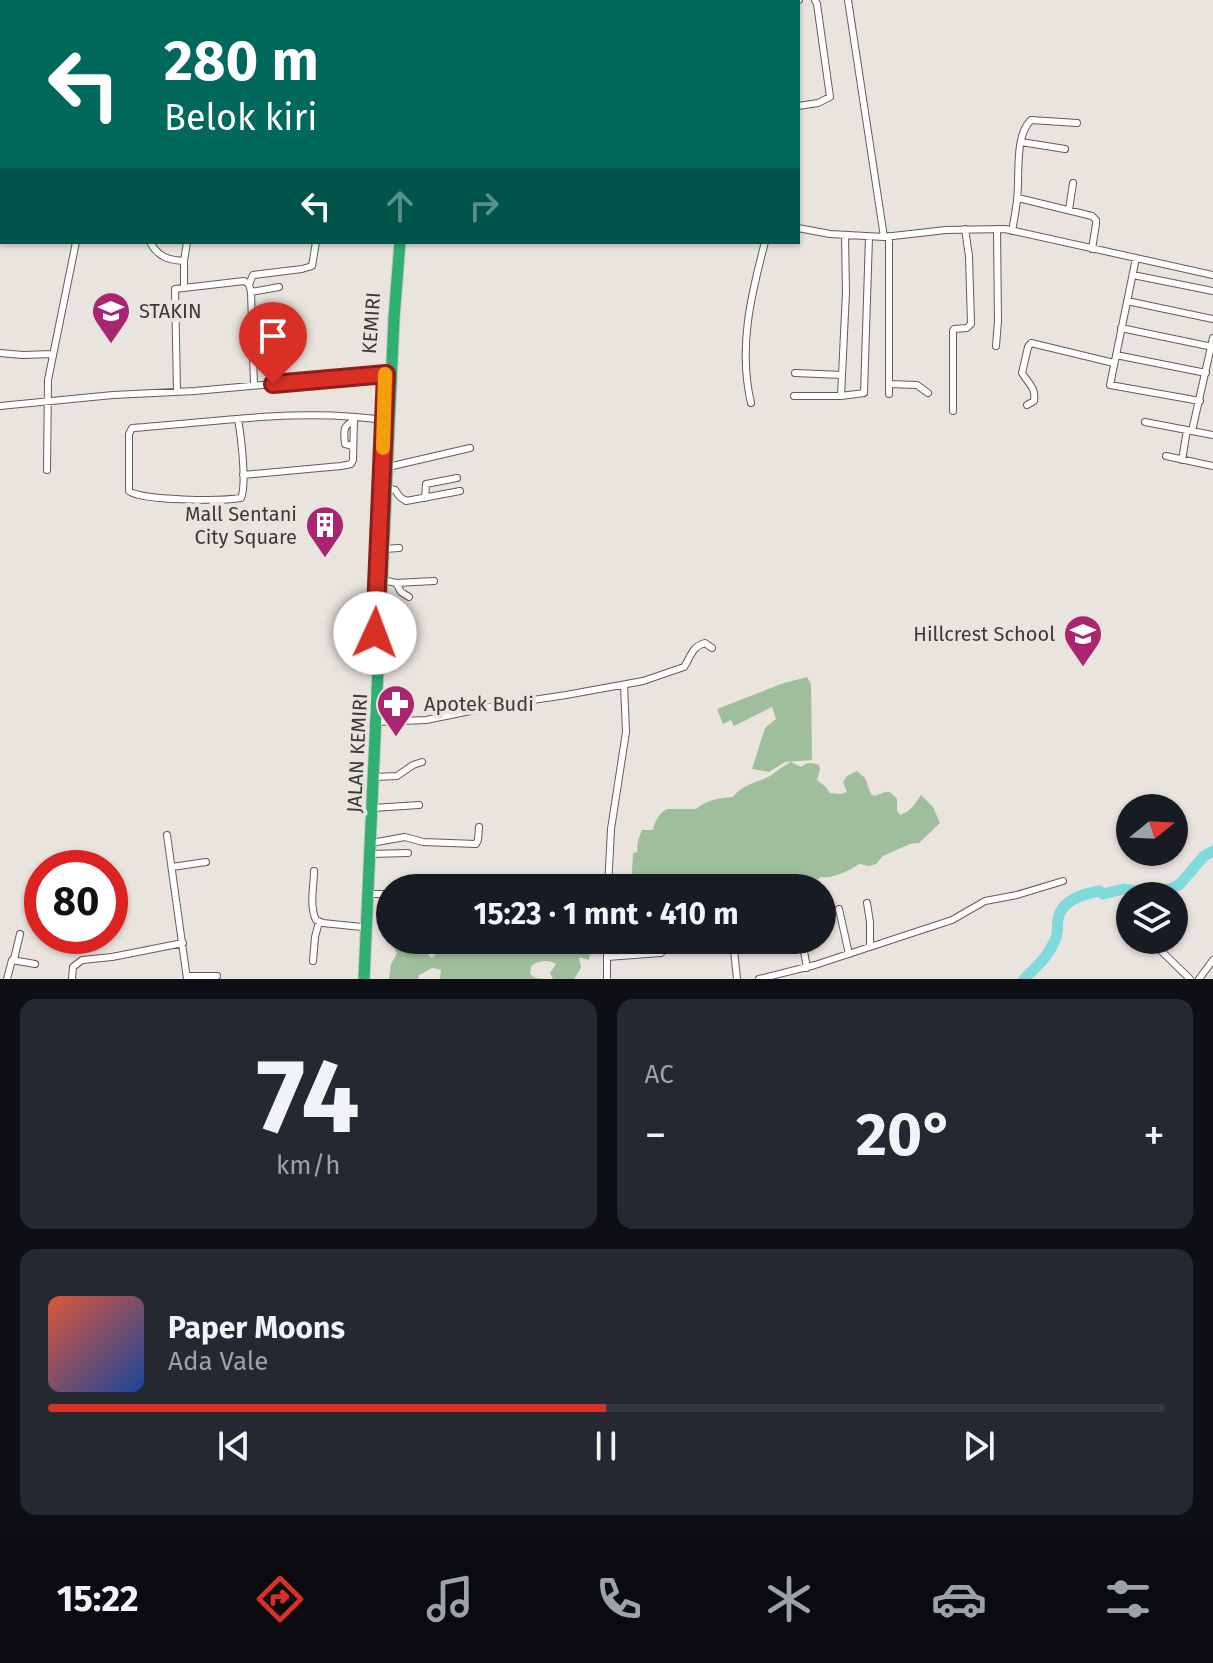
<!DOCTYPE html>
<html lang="id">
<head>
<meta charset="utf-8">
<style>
  :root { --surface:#171b24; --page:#242831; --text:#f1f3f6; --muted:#9ea1a6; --line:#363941; --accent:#d93025 }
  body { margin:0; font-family:"Fira Sans",sans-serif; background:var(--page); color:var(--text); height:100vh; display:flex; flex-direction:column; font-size:30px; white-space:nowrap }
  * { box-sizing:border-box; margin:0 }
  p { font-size:26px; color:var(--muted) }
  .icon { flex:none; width:44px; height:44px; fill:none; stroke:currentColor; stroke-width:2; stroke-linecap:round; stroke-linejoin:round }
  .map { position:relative; height:979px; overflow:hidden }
  .details { display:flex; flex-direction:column; gap:20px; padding:20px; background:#0d0f14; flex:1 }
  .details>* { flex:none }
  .guide { position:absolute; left:0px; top:0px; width:800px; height:244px; box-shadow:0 2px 6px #0004; background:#00695c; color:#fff; overflow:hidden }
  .needle { width:52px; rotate:72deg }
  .buttons { position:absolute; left:1116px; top:794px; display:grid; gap:16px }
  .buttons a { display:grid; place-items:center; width:72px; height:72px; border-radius:50%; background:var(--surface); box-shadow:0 2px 6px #0004; font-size:40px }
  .speed { position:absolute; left:24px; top:850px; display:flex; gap:16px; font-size:40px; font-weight:700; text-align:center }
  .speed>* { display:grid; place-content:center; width:104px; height:104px; border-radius:50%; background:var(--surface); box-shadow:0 2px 6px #0004; line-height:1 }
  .speed .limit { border:12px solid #d22; background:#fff; color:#111 }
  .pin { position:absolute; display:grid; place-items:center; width:68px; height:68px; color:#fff; margin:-82px -34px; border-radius:50% 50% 50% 0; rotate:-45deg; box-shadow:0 0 8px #0007 }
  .pin .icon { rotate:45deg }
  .me { position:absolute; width:88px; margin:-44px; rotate:2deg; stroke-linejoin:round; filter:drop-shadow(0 0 6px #0008) }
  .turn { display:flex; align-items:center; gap:28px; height:168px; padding:0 32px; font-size:36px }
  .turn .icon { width:104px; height:104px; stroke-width:2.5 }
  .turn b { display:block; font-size:56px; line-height:68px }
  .lanes { display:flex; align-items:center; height:76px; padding:0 32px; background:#0003; justify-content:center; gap:40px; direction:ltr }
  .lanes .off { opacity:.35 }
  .big { font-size:60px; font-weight:700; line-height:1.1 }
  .details .card { flex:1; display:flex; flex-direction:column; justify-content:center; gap:12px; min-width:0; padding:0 28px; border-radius:16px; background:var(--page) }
  .details .dial { align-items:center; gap:0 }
  .dial b { font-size:104px; line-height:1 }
  .song { display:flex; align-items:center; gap:24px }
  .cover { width:96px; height:96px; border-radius:12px; background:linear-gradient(135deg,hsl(10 70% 55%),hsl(220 70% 35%)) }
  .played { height:8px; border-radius:4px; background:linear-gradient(90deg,var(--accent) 50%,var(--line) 50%) }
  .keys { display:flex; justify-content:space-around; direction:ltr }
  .heat { display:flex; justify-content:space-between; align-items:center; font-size:44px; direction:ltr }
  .details .tiles { flex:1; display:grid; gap:20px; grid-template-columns:1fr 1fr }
  .card:last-child { grid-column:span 2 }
  .trip { position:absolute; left:376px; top:874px; width:460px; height:80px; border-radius:40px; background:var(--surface); box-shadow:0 2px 6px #0004; font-weight:700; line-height:80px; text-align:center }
  .menu { display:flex; height:128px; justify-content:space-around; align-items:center; background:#090b0e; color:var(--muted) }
  .menu .icon { width:56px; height:56px }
  .menu .on { color:var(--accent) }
  .menu b { font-size:36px; color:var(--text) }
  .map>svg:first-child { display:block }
</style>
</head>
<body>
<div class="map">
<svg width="1213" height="979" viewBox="0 0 1213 979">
  <rect width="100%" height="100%" fill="#eae4de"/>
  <path fill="#9fbe9b" d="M807,677l4,7 1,76 -27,2 -16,10 -17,-3 13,-41 11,-9 -4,-12 -38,19 -3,-6 -8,4 -6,-15 64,-25z
    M791,762l10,5c6,-5 10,-5 18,-2l1,5 -3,10 9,7 4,6 11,1 6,-2 -4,-10 4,-6 10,-5 8,7 6,16 3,2c13,-3 12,-9 23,3v12l3,4c10,-3 16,-12 21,-20l12,12 7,16 -21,20 -9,1 -27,12 -7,8 -7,2 -10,-2c-10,7 -27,15 -38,13 -23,18 -74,11 -103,11l-9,-8 -8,8h-56l-12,-9 -1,-7 1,-19 4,-1 1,-12 4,-10h11c1,-8 7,-18 14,-21h29c11,-9 22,-11 37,-12 9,-12 22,-14 35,-20 8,-4 12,-10 23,-15z
    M395,940h24l1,12h5l7,6 5,-5 12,-5 4,4 10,-3 2,-4 17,-1 -1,-4h98l1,7 8,3 2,4 -1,6 -10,-3 2,11 -7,11h-21l-3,-6 6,-9c-9,-5 -17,-3 -25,2l-1,8 6,4 10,1h-106l1,-9 -9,-2 -13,7 -1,4h-29l2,-15 6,-11 -4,-7z"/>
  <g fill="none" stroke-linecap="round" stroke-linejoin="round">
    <path stroke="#80d9dd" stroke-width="11" d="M1024,979c13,-13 25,-23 32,-41 2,-6 1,-13 2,-19 3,-19 25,-25 41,-28l4,3 21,-5 26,5 22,-6 8,-4 24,-28 9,-5"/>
    <defs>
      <path id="street" d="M31,0v2
        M393,0l10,2
        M756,0v2
        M848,0l36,237 62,-7 59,-1 208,46
        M114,2v-2
        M180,2v-2
        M251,2v-2
        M386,2l1,-2
        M784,2l15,-2
        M798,106l20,-3 12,-6 -13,-93 -2,-4
        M1021,142l44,7
        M0,198h2
        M1018,198l74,18 4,4v4l-4,25
        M1069,210l4,-27
        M798,228l32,6 54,3
        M1012,231c2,-11 4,-21 5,-31 3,-23 -3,-64 14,-80l46,3
        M889,236v158
        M150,242c8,15 18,18 34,19v27
        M1136,258l-26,127 90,16
        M184,261l3,-19
        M1133,275l80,16
        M249,284l4,-9 49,-6 10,-3 4,-24
        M251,292l28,-5
        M1127,301l86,18
        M1121,328l92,19
        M996,346l2,-25 -1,-92
        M0,353l23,2 29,-1
        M1116,355l90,18
        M795,373l47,2
        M889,384l28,1 11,8
        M177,392l-2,-103 69,-8 5,3 2,8 3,93
        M794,396h47l23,-3 5,-156
        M841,396l5,-104 -1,-57
        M751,403c-13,-55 0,-108 14,-161
        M1027,405l7,-4c2,-13 -5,-17 -12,-28l6,-26 3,-4 83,20
        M0,406l113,-11 82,-4 191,-17
        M953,411v-80l1,-2 13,-1 4,-4 -2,-68 -4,-27
        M238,419c3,17 9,66 3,79 -19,3 -99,3 -112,-7v-57l3,-6c86,-6 172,-21 258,-7
        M1145,422l68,13
        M1192,431l21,-93
        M353,446l-8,-2c-1,-11 -3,-19 9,-23
        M1166,456l47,10
        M1182,460l5,-30
        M388,467l82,-19
        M47,470l1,-90 28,-138
        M243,475l98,-9 10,-2 2,-4 1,-43
        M387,488l8,2 5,7 6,4 54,-10
        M425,498l1,-14 31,-6
        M384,549l15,-1
        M383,580l13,3 38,-2
        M396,583l5,9 8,5
        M376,722l50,-2 74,-15 66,-10 77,-14 41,-14c7,-10 7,-20 21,-24l7,5
        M374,777l23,-1 16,-11 9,-3
        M373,808l46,-3
        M167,835l20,144
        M371,843l34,-6 18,5 53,2 2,-4 1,-13
        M370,854l38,-1
        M172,867l34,-5
        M314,871c0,16 -5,34 2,49l7,3 39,4
        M443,888l7,-2 69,2 89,-2
        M608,888l3,-59 15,-97 -2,-47
        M369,894h21
        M867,903l3,19v25
        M839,909l10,45
        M607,940v39
        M733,940l4,39
        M802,940l5,28
        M1152,942l38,37
        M607,957l54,-4 6,-7
        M14,959l6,-25
        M313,961l2,-24 4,-15
        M187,976h30
        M7,979l5,-19 23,4
        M72,979l1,-12 9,-7 30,-3 71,-14
        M759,979l56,-14 137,-45 33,-19 32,-6 46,-14
        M1199,979l14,-19"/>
      <path id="highway" d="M421,2l1,-2
        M429,2v-2
        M364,979l30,-661 6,-76"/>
    </defs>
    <use href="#street" stroke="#615c58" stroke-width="8"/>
    <use href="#highway" stroke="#c4c4c3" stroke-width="13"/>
    <use href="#street" stroke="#fff" stroke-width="6"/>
    <use href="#highway" stroke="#30af71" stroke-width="11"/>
  </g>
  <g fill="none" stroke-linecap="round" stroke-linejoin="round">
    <defs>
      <path id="route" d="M273,384l113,-10 -11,259"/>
    </defs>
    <use href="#route" stroke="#8d1f18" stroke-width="20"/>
    <use href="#route" stroke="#d93025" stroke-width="14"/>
    <path stroke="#f59e0b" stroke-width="14" d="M383,448l2,-74"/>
  </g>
  <defs>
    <symbol id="university-pin" viewBox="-11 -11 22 30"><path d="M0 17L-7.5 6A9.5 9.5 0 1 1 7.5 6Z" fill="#a92570" stroke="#eae4de"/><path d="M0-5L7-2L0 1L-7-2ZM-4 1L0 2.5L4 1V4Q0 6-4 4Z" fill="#fff"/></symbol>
    <symbol id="building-pin" viewBox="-11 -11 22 30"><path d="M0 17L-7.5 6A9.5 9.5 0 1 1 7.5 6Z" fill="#a92570" stroke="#eae4de"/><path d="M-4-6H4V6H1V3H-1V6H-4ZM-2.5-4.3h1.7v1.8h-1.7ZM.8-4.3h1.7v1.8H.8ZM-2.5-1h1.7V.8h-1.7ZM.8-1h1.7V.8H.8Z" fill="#fff"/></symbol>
    <symbol id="school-pin" viewBox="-11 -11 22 30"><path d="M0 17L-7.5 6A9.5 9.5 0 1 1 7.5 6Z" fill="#a92570" stroke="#eae4de"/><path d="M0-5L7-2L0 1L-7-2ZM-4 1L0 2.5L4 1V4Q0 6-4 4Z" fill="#fff"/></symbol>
    <symbol id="pharmacy-pin" viewBox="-11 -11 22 30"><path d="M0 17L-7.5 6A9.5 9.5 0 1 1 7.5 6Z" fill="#a92570" stroke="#eae4de"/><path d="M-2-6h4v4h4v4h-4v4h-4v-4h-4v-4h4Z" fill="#fff"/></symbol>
  </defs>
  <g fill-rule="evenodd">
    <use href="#university-pin" x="89" y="289" width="44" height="60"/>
    <use href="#building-pin" x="303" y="503" width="44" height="60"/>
    <use href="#school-pin" x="1061" y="612" width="44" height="60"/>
    <use href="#pharmacy-pin" x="374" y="682" width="44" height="60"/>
  </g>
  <g text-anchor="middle" stroke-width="8" stroke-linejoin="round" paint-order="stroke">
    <g font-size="20" fill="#3b3936" stroke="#eae4de" text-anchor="start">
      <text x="139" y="318">STAKIN</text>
      <text x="297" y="521" text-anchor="end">Mall Sentani<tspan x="297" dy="23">City Square</tspan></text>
      <text x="1055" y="641" text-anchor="end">Hillcrest School</text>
      <text x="424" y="711">Apotek Budi</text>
    </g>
    <g font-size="20" fill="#3b3936" stroke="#eae4de">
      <text transform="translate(371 323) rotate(-86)" y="7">KEMIRI</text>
      <text transform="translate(357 753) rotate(-87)" y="7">JALAN KEMIRI</text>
    </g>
  </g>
</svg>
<div class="buttons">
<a><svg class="needle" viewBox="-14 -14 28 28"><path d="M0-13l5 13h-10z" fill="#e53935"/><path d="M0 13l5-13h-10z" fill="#9ea1a6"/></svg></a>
<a><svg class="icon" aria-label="layers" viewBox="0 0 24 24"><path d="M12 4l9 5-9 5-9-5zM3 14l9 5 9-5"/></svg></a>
</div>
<div class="speed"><div class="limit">80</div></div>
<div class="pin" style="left:273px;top:384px;background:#d93025"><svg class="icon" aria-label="arrive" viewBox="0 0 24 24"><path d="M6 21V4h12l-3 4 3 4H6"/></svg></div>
<svg class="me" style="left:375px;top:633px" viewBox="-20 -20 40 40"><circle r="19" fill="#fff"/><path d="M0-13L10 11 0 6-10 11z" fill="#d93025"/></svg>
<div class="trip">15:23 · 1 mnt · 410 m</div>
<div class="guide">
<div class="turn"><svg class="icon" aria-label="left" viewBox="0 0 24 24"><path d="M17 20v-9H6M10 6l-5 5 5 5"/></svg><div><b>280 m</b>Belok kiri</div></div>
<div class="lanes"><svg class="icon" aria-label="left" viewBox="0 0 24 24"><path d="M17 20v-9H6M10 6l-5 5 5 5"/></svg><svg class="icon off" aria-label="ahead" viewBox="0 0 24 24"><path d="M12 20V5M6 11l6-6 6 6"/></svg><svg class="icon off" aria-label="right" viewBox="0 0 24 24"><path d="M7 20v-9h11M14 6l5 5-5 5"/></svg></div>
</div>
</div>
<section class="details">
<div class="tiles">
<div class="card dial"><b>74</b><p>km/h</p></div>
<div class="card"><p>AC</p>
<div class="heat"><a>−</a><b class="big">20°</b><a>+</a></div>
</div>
<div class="card">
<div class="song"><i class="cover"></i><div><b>Paper Moons</b><p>Ada Vale</p></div></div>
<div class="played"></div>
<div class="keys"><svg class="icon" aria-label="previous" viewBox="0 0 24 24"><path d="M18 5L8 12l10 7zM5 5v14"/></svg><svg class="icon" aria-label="pause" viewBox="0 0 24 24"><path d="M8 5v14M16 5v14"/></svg><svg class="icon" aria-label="next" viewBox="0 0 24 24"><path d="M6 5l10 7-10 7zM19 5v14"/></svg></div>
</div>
</div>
</section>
<nav class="menu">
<b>15:22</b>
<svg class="icon on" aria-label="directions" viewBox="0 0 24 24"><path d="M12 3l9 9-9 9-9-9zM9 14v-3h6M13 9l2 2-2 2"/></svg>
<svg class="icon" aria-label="music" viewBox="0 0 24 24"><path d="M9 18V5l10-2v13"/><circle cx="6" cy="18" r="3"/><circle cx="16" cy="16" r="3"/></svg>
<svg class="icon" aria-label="phone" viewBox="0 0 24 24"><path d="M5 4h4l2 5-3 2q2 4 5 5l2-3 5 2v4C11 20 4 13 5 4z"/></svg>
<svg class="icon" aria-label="climate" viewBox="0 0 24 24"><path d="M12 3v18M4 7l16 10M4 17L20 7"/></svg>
<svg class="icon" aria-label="car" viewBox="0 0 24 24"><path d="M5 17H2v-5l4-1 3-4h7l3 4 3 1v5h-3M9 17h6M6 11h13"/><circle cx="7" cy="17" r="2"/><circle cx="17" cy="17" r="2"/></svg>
<svg class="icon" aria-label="filters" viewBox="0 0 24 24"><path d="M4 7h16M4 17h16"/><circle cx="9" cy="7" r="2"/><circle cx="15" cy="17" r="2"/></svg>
</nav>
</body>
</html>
